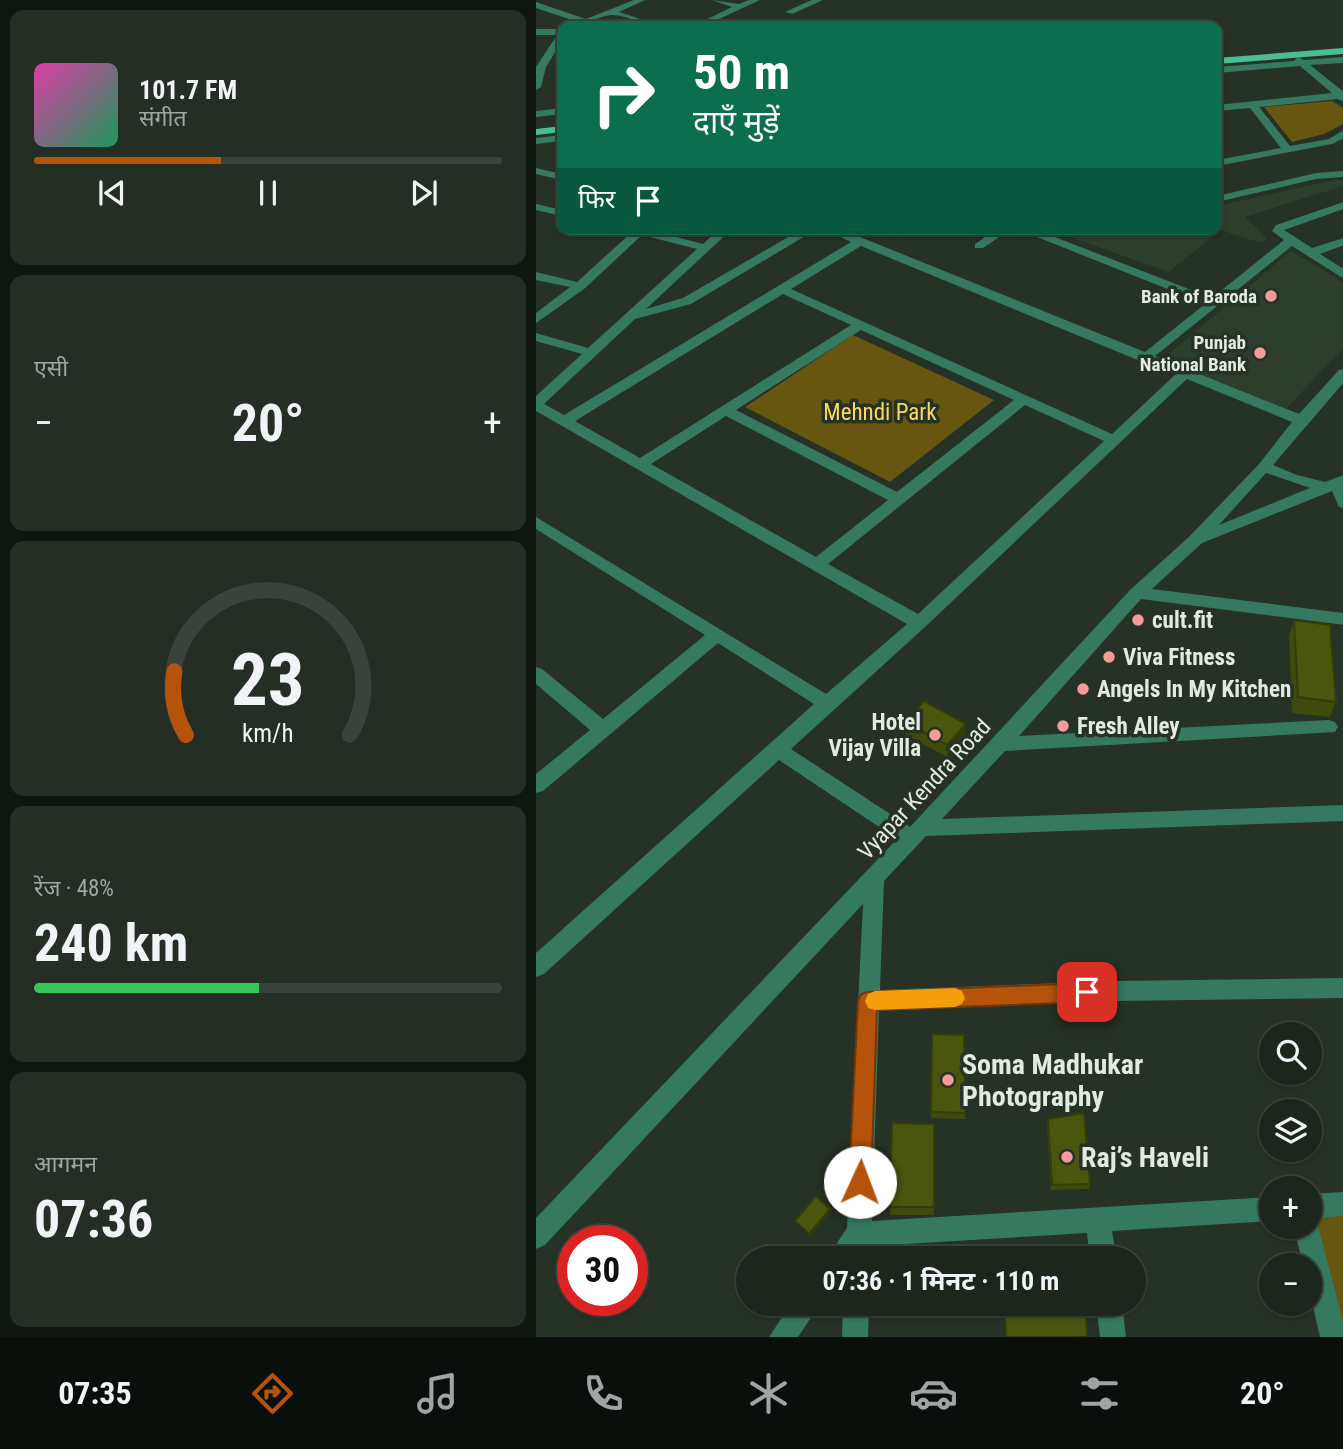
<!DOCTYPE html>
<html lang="hi">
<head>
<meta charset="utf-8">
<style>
  :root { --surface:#1c261c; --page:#252e25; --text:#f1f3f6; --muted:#a0a5a3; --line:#3a433b; --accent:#b45309 }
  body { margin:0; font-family:"Roboto Condensed","Noto Sans Devanagari",sans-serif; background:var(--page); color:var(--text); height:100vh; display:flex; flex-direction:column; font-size:26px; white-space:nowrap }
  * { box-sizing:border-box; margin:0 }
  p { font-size:23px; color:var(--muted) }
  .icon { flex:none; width:38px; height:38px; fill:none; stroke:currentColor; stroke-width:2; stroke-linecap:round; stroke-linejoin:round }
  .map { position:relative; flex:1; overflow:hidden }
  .sheet { display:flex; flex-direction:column; gap:10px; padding:10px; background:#0f150f; width:536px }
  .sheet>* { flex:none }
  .top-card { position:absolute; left:21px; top:21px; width:665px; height:214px; border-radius:14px; box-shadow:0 2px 5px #0004,0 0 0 2px var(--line); background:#0b6e4f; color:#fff; overflow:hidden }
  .tools { position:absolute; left:723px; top:1022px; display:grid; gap:14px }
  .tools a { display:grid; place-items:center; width:63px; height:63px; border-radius:50%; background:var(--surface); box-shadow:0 2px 5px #0004,0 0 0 2px var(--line); font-size:35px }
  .speed { position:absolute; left:21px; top:1225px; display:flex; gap:14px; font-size:35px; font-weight:700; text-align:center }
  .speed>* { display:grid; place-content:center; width:91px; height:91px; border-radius:50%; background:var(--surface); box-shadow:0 2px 5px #0004,0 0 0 2px var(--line); line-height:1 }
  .speed .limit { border:10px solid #d22; background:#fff; color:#111 }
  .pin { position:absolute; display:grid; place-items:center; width:60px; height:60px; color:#fff; margin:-30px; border-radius:14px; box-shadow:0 4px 10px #0006 }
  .me { position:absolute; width:77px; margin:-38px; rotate:2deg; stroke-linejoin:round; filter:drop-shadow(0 0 5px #0008) }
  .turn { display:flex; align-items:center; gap:24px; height:147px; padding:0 21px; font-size:32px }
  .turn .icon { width:91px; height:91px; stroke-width:2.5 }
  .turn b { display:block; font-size:49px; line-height:60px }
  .then { display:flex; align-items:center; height:66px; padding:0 21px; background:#0003; gap:14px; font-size:26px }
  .big { font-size:52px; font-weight:700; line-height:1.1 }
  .sheet .widget { flex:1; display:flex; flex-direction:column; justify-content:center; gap:10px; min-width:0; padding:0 24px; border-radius:14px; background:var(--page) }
  .sheet .dial { align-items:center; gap:0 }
  .dial svg { height:182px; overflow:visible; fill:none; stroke:var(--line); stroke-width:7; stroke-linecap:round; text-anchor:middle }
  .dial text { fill:var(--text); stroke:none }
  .song { display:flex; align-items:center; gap:21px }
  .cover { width:84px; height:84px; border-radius:10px; background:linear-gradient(135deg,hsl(320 70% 55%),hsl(150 70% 35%)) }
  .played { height:7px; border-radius:4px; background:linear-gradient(90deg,var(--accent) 40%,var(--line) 40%) }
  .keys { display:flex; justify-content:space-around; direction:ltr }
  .heat { display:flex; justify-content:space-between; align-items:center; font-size:38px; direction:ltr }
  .charge { height:10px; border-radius:5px; background:linear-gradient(90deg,#34c759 48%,var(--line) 0) }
  .trip { position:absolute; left:200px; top:1246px; width:410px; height:70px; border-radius:35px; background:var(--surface); box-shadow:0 2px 5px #0004,0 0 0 2px var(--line); font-weight:700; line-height:70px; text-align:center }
  .tabs { display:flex; height:112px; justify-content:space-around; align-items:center; background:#0b0f0b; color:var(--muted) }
  .tabs .icon { width:49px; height:49px }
  .tabs .current { color:var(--accent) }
  .tabs b { font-size:32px; color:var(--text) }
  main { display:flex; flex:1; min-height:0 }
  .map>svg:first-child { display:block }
</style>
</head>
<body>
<main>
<section class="sheet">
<div class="widget">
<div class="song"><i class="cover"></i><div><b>101.7 FM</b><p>संगीत</p></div></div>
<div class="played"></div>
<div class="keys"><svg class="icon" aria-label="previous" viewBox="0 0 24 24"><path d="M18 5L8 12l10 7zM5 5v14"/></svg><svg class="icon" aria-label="pause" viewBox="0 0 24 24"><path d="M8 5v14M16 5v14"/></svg><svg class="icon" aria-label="next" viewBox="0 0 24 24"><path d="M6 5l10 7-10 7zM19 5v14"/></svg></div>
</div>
<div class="widget"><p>एसी</p>
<div class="heat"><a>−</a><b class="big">20°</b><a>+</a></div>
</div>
<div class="widget dial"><svg viewBox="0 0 100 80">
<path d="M14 69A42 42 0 1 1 86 69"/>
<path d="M14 69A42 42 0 0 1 9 41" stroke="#b45309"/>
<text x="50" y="56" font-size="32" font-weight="700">23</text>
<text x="50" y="72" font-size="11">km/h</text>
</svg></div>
<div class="widget"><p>रेंज · 48%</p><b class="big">240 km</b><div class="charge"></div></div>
<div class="widget"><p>आगमन</p><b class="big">07:36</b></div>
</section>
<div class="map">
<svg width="808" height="1337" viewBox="0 0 808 1337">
  <rect width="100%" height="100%" fill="#263225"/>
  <path fill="#2d3e2c" d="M798,180h9v6l-98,31 22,21 -5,5 -42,-13 -51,42 -122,-43h170v-23z
    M755,251l52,31v66l-57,61 -123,-50z"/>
  <path fill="#67560f" d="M796,101l11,7v16l-19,10 -32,8 -28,-35z
    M317,335l141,65 -104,82 -145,-75z
    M807,1204v133h-10l-26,-110h3v-21z"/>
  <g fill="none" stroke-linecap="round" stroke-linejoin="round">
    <path fill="#357961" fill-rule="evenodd" d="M98,0h11l-26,12 43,14c-17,0 -37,-12 -51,-11 -14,1 -25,11 -39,11l6,-4 -42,-14v-6l50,17z
      M176,0l27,4 10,-4h11l-56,26h-11l39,-19z
      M276,0h11l-31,14 -7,-2z
      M0,29h26v12l-16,26 -5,20 -5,3v-23l21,-32h-21z
      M762,57l6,3 40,-3v6l-34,2 34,27v10l-6,-3 -79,8 31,39 39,-7 15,-9v8l-12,6 -115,22v-6l64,-12 -31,-40 -33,3v-6l115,-12 -32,-27 -83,7v-6l77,-6z
      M26,108v6l-26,3v-6z
      M26,135v6l-26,3v-6z
      M0,168l26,6v6l-26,-6z
      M808,171v6l-28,2 -99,23v-6l99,-23z
      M808,202v7l-60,21 28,18 32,-10v7l-24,9 24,15v10l-52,-33 -137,110 144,58 40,-44 5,-1v13l-71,83 24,10 28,7 19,-7v33l-5,-1 -7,-16 -130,52 -50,46 192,24v12l-203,-26 -122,137 310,-16 6,2 3,5 -3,5 -330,19 -63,68 402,-14v16l-418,15 -42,45 -4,109 234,-9 230,-3v20l-230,3 -235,10 -7,210 399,-24v24l-159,10 4,27h-26l-3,-25 -216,13v12h-44l20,-30 16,-324 -318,341 -9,4v-31l361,-379 -118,-79 -235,214 -8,3v-24l278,-249 -96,-61 -175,148 -7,2v-19l54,-44 -54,-46v-17l6,2 61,50 102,-84 -169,-106v-12l290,177 81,-70 -371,-213v-15l46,-42 -46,-13v-8l52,15 109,-99 -55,-14 -58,54 -48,34v-10l34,-26 -34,-7v-8l41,10 54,-49 -6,-4h21l57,15 16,-15h13l-86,80 37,-11 119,-69h15l-126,75 -56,15 -91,85 20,11 287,-173 -27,-13h17l24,10 280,113 60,-48 -188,-75h17l178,69 72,-58 -12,-9 4,-6zM325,246l279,115 36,13 -64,60 -321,-145zM247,294l68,31 -211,133 -65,-37zM325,330l153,70 -117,92 -161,-82zM651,379l105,43 -33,42 -69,72 -59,53 -221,238 -119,-78 134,-122zM489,405l79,36 -186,173 -90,-50zM190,416l162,84 -72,57 -165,-93zM730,473l44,15 -91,37z
      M0,204l26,6v6l-26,-6z
      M461,229h14l-28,19h-8v-4z
      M808,1192v24l-28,2 28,107v12h-24l-10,-44v-28h-7l-9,-38h16v-33z
      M255,1304h29l-22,33h-29z
      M307,1304h26l-1,33h-26z
      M560,1304h26l4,33h-26z"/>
    <path fill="#49bd96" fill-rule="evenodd" d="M808,48v6l-127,10v-6z
      M26,126v6l-26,3v-6z"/>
  </g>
  <path fill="#404a0c" d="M758,620l42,82 -6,15 -38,-4 -3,-77z
    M369,722l61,2 -1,12 -18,21 -42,-23z
    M396,1034l32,1 1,84 -34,-1z
    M512,1119l42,65 -1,5 -38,1 -4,-66z
    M398,1124v91h-44v-8z"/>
  <path fill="#343c0a" d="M430,724l-1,12 -18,21v-12z
    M294,1209l1,2 -21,26 -1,-3z"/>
  <path fill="#4a560e" stroke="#343c0a" stroke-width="2" d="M758,620l36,5 6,77 -38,-5z
    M388,701l42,23 -19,21 -42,-23z
    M396,1034l32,1 1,78 -34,-1z
    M548,1113l6,71 -38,1 -4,-66z
    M356,1123l42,1v83h-44z
    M280,1196l14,13 -21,25 -14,-13z
    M469,1316l81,1 1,20h-81z"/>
  <path fill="#b45309" stroke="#753606" stroke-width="2" d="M551,983l7,3 3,6 -3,7 -7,3 -210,8 -6,172 -3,8 -8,3 -8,-3 -3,-8 9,-181 3,-7 7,-2z"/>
  <path fill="#f59e0b" d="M419,988l7,3 3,7 -3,6 -7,3 -80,3 -7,-2 -3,-7 3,-7 7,-3z"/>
  <g fill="#f59b99" stroke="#263225" stroke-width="2.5">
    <circle cx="735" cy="296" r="7"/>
    <circle cx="724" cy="353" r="7"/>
    <circle cx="602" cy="620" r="7"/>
    <circle cx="573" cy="657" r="7"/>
    <circle cx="547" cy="689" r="7"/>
    <circle cx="527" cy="726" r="7"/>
    <circle cx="399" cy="735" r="7"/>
    <circle cx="412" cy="1080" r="7"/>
    <circle cx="531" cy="1157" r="7"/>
  </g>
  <g text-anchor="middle" stroke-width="7" stroke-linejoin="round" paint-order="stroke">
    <g font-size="19" font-weight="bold" fill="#e2eae1" stroke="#263225" text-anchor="end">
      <text x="721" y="303">Bank of Baroda</text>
      <text x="710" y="349">Punjab<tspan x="710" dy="22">National Bank</tspan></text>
    </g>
    <g font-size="23" fill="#fad95d" stroke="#263225">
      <text x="344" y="420">Mehndi Park</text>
    </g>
    <g font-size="23" font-weight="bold" fill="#e2eae1" stroke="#263225" text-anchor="start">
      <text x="616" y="628">cult.fit</text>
      <text x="587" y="665">Viva Fitness</text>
      <text x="561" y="697">Angels In My Kitchen</text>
      <text x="385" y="730" text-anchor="end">Hotel<tspan x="385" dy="26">Vijay Villa</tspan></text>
      <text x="541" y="734">Fresh Alley</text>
    </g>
    <g font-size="23" fill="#e2eae1" stroke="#263225">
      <text transform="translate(388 789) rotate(-47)" y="8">Vyapar Kendra Road</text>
    </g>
    <g font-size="28" font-weight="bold" fill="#e2eae1" stroke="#263225" text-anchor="start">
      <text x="426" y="1074">Soma Madhukar<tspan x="426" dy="32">Photography</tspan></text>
      <text x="545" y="1167">Raj’s Haveli</text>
    </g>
  </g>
</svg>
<div class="tools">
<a><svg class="icon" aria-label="search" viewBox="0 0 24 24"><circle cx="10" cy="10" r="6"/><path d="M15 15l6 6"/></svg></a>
<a><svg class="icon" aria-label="layers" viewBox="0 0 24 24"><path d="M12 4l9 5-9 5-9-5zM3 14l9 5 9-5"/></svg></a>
<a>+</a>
<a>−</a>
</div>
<div class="speed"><div class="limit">30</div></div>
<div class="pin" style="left:551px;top:992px;background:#d93025"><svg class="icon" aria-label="arrive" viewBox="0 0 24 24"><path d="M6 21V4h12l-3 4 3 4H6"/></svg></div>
<svg class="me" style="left:324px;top:1182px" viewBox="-20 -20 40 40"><circle r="19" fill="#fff"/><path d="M0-13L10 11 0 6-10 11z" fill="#b45309"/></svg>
<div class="trip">07:36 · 1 मिनट · 110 m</div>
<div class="top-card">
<div class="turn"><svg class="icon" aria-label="right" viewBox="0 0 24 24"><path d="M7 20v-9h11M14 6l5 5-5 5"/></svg><div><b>50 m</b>दाएँ मुड़ें</div></div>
<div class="then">फिर<svg class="icon" aria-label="arrive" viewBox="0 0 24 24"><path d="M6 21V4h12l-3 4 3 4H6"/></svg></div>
</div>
</div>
</main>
<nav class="tabs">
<b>07:35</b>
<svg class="icon current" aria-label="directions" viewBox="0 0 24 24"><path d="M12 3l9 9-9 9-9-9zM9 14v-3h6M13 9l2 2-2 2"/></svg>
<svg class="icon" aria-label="music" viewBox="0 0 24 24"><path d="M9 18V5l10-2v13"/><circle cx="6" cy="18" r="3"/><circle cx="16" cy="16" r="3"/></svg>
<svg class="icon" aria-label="phone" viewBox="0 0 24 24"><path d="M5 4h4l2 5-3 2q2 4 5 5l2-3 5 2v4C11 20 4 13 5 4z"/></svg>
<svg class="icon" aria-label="climate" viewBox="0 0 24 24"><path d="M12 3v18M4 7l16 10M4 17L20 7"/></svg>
<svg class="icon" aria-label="car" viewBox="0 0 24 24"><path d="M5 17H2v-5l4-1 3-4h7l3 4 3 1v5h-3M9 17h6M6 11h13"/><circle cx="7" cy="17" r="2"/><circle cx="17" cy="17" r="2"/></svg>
<svg class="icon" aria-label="filters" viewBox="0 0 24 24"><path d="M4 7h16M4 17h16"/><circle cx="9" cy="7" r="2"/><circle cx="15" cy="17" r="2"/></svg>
<b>20°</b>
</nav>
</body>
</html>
